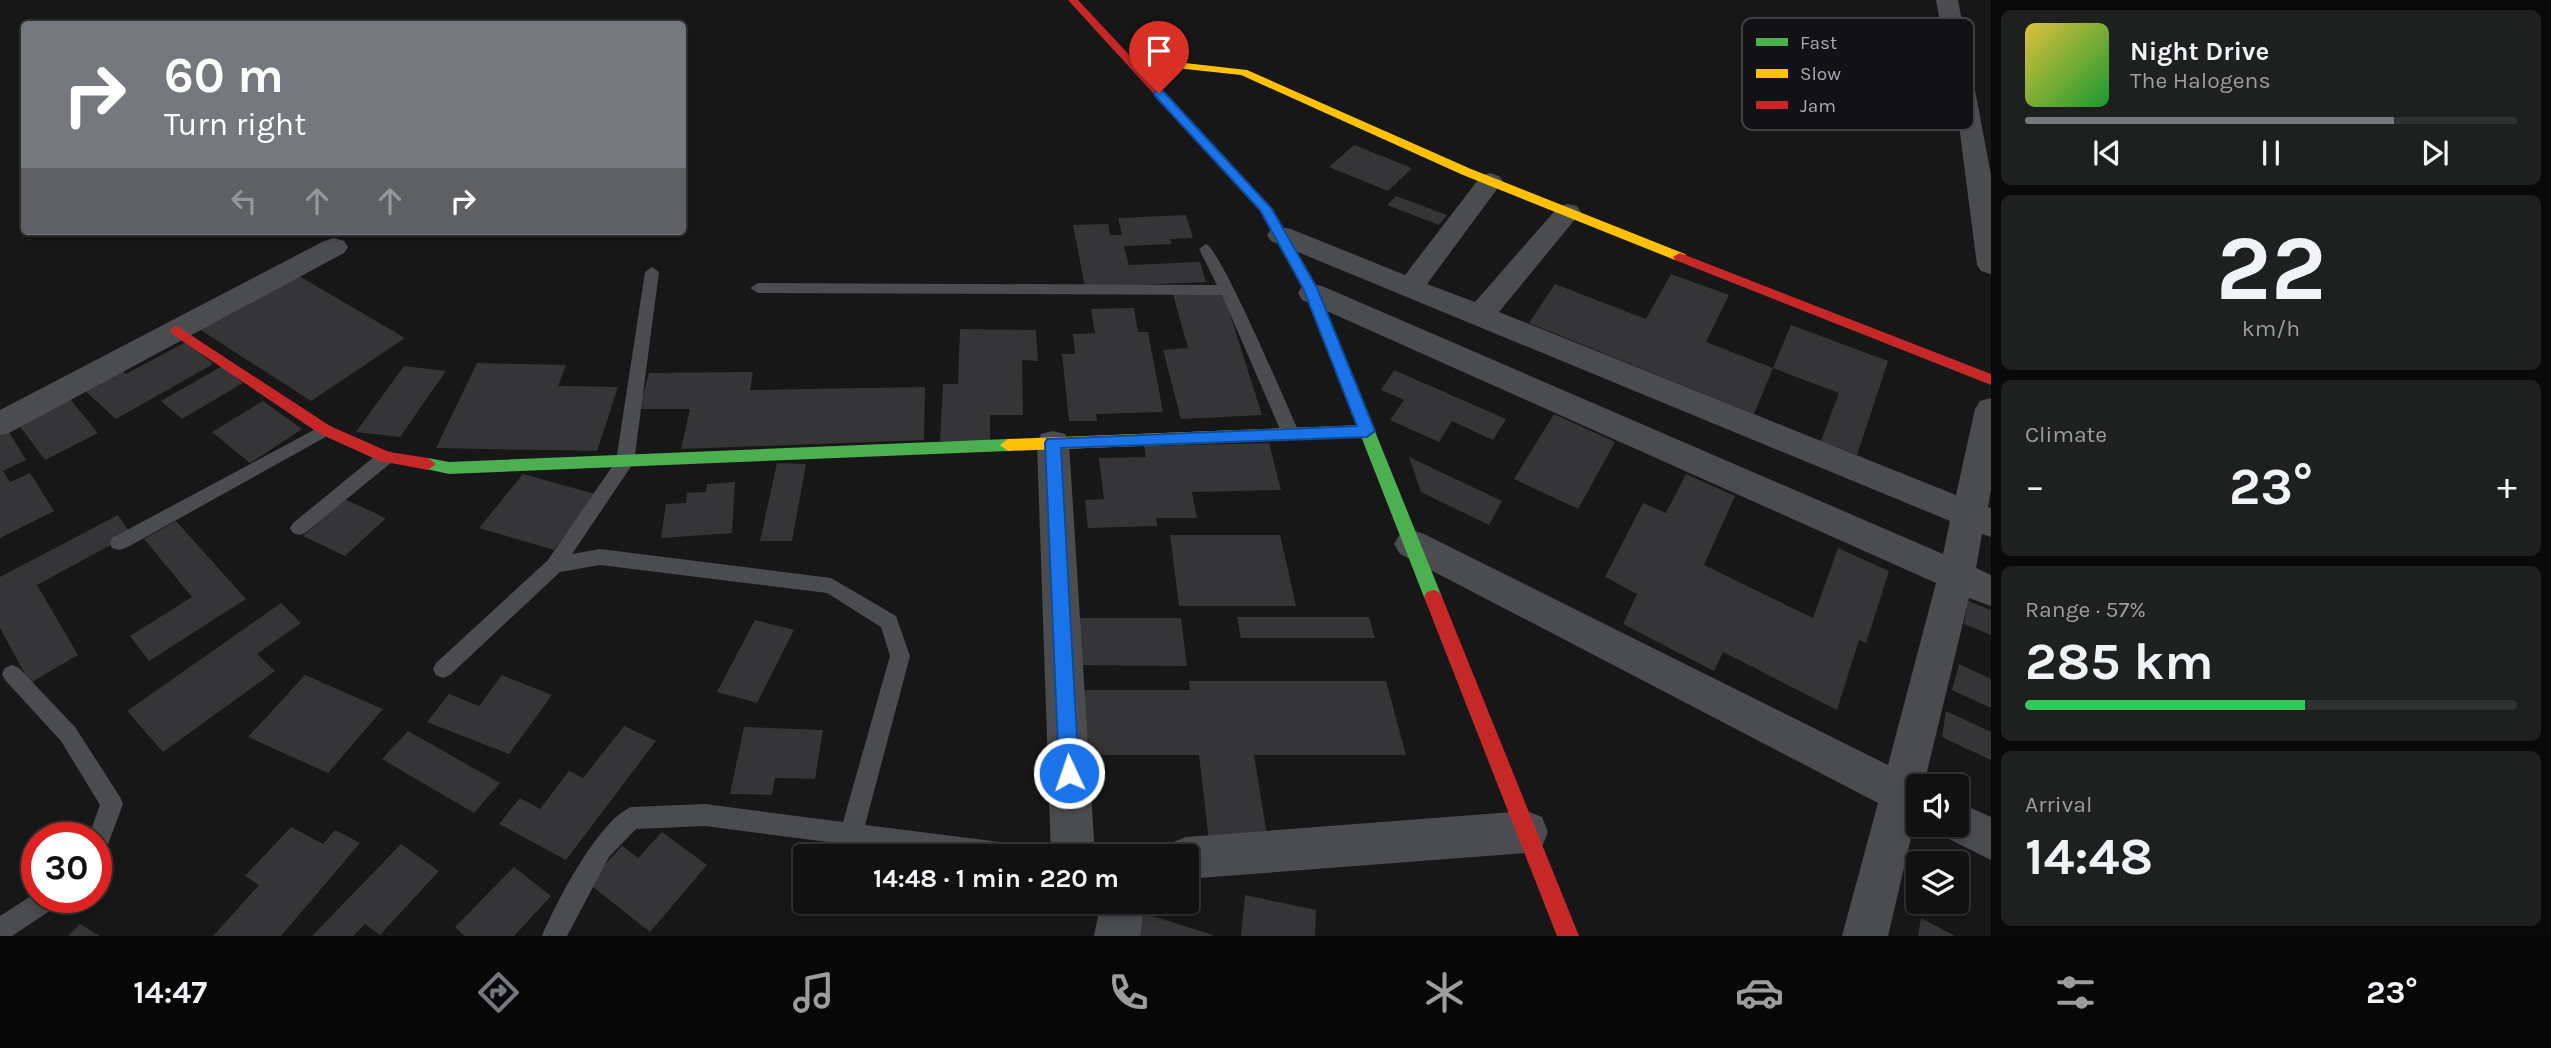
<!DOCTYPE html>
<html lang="en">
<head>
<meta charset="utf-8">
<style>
  :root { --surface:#111; --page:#1e1f1f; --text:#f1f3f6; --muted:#9c9d9f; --line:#303131; --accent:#767880 }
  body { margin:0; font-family:Karla,sans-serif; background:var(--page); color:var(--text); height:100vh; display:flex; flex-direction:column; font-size:26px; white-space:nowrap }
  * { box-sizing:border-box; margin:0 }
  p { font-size:23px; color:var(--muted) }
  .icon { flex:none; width:38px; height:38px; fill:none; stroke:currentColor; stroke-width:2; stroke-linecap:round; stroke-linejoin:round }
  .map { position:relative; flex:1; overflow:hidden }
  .side { display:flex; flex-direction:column; gap:10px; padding:10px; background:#090909; width:560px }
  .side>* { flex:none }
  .banner { position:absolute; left:21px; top:21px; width:665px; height:214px; border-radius:7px; box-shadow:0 4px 10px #0003,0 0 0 2px var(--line); background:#767880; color:#fff; overflow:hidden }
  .tools { position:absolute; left:1906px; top:774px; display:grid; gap:14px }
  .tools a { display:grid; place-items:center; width:63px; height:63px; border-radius:7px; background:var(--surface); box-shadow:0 4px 10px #0003,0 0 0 2px var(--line); font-size:35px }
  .speed { position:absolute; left:21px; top:822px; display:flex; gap:14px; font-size:35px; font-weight:700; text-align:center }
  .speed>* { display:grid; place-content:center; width:91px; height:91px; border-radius:50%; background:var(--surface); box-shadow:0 4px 10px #0003,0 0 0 2px var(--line); line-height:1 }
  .speed .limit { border:10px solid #d22; background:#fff; color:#111 }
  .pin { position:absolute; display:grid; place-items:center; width:60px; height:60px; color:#fff; margin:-72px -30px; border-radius:50% 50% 50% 0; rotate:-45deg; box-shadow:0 0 7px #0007 }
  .pin .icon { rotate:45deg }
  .me { position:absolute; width:77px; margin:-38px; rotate:357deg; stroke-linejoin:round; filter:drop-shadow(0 0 5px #0008) }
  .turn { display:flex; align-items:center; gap:24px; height:147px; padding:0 28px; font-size:32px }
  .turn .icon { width:91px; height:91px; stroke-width:2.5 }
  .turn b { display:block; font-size:49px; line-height:60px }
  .lanes { display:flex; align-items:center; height:66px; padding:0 28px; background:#0003; justify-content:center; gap:35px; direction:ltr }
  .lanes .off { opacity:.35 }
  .big { font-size:52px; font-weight:700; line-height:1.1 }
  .side .widget { flex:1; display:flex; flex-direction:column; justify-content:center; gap:10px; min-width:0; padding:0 24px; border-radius:10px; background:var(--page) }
  .side .dial { align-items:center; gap:0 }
  .dial b { font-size:91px; line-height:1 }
  .song { display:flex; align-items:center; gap:21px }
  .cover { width:84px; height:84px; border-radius:10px; background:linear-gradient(135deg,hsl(50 70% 55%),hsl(130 70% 35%)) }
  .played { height:7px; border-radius:4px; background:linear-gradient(90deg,var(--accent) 75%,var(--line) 75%) }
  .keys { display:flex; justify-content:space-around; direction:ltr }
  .heat { display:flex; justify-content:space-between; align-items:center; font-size:38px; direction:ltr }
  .charge { height:10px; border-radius:5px; background:linear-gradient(90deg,#34c759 57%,var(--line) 0) }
  .trip { position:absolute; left:793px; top:844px; width:406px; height:70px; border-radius:7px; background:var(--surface); box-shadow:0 4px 10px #0003,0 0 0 2px var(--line); font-weight:700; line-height:70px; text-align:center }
  .dock { display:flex; height:112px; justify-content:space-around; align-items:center; background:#070707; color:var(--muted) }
  .dock .icon { width:49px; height:49px }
  .dock .current { color:var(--accent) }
  .dock b { font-size:32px; color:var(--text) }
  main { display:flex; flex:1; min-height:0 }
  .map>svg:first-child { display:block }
</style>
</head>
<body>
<main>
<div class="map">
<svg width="1991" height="936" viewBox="0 0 1991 936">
  <rect width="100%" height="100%" fill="#171717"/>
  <path fill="#353537" d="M1354,145l58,23 -24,23 -59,-24z
    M1396,196l51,19 -8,10 -52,-20z
    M1186,215l7,23 -23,1 2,5 -48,2 5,19 71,-3 6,20 -121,5 -12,-62 35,-1 2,11h12l-4,-17z
    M294,273l111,65 -94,63 -112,-72z
    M1671,274l58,21 -23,47 67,26 18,-43 97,36 -31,94 -36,-14 18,-48 -66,-25 -19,46 -225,-91 26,-39 91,35z
    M1223,292l39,123 -81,4 -18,-69 25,-2 -15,-54z
    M1134,308l4,24h10l15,80 -67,2 1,7h-28l-7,-67h13l-2,-20 22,-1 -4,-24z
    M960,329l76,1 2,31 -16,-1 1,55h-33v26h-50l3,-57h15z
    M186,342l27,22 -97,55 -35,-32 38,-20 7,7z
    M477,363l89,2 -8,21 60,1 -21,64 -161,-3z
    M222,366l21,17 -61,36 -21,-18z
    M404,366l42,5 -46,66 -44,-5z
    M1394,370l112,49 -13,21 -41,-19 -13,21 -49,-22 14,-20 -23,-10z
    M753,372l-3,18 175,-3 -1,53 -243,9 9,-40h-51l10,-36z
    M70,399l28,34 -53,27 -26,-35z
    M263,401l39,28 -52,34 -38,-31z
    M1554,414l61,28 -37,67 -64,-30z
    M9,432l17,28 -23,11 7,11 20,-9 24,38 -54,27v-101z
    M1269,443l12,47 -89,2 5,26h-41l1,8 -69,2 -3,-28 19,-1 -5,-41 47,-1 -2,-11z
    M1409,457l93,44 -13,24 -68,-33z
    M777,463l29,1 -14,77h-32z
    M523,474l72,20 -41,56 -75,-22z
    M1686,474l49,22 -31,69 45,22 64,31 25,-70 51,23 -23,72 -7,-3 -22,70 -114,-58 -9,19 -91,-47 14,-30 -32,-17 38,-74 23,10z
    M735,482l-3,51 -71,5 5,-34 20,-1 1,-10 19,-1 1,-8z
    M344,499l42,19 -41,38 -42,-20z
    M118,515l13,19 -94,51 41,70 -48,28 -30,-55v-51z
    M176,521l70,78 -97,62 -19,-25 62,-39 -48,-58z
    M1170,535h110l16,71h-117z
    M1968,601l23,9v25l-27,-11z
    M281,603l20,20 -44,31 18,17 -112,81 -36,-41z
    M1237,617h132l6,21h-134z
    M1076,618h105l6,48 -108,-1z
    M755,620l39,10 -37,73 -40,-11z
    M1959,664l32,15v29l-39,-18z
    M305,675l78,34 -55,64 -80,-36z
    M502,675l50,20 -43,59 -82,-32 22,-28 30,12z
    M1189,681h197l20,74h-152l14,86h-59l-10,-86h-121l-4,-65h116z
    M1946,711l45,21v28l-49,-23z
    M624,726l32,15 -90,119 -67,-36 21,-26 20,11 29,-38 14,7z
    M744,727l79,3 -8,49 -40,-1 -3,17 -42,-1z
    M408,731l92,52 -26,30 -92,-54z
    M291,827l32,17 12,-14 25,13 -79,93h-68l46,-51 -14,-9z
    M662,832l45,33 -57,67 -62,-49 34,-37 16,12z
    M401,844l38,27 -59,64 -15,-11 -12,12h-41z
    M514,867l37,29 -37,40h-49l-10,-9z
    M1245,895l71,15 -1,26h-74z
    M1143,913l70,22v1h-75z
    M1921,918l34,18h-37z
    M80,924l20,12h-32z"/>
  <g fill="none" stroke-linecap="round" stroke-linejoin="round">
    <path fill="#4b4c50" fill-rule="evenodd" d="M1206,244c15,5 82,165 94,190l-3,4 -6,2 -9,-6 -60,-139 -464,-2 -8,-5 8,-5 459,2 -18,-36z
      M652,267l7,5 -25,190 -62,92 28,-5 231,29 65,38 14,40 -45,169 159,20 8,3 3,8h-99l-231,-30 -69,3 -27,28 -42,79h-25c14,-33 56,-115 89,-129l74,-3 138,18 47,-166 -9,-29 -54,-34 -227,-28 -40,7 -110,103 -7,3 -7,-3 -3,-6 3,-6 112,-103 68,-99 29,-189z
      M325,424l6,2 2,4 -2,4 -205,114 -7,2 -7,-2 -2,-5 2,-5z
      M386,451l6,1 3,5 -3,5 -87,71 -6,2 -6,-2 -3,-5 3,-5 87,-71z
      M12,665l7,3 56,59 45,70 3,7 -19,51 -8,3v-20h-8l12,-33 -39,-64 -56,-61 -3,-6 3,-6z
      M37,892v6h24l-4,8 -45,30h-12v-20z"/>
    <path fill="#4b4c50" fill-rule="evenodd" d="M1936,0h22l33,175v99l-10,-3 -4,-6 -19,-147z
      M1490,173l9,3 4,5 -76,103 48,18 84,-96 9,-2 9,2 4,6 -82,100 457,183 19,-86 5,-8 11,-3v92l-3,17 3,1v29l-9,-3 -6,34 15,7v31l-22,-8 -45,186 5,2h-11v36l-3,-1 -27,115h-46l36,-133 -478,-249 -6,-10 6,-10 12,-4 12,4 464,231 48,-182 -634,-283 -4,-7 4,-7 10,-2 10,2 621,268 7,-33 -679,-280 -4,-6 4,-6 10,-2 10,2 114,46 76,-99z
      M334,238l10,3 4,6 -4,6 -333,179 -11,4v-26l324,-169z
      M1053,431l12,3 4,9 26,413h-44l-14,-413 4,-9z
      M1956,801l35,16v43l-50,-25 -5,-11h20z
      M1527,811l15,6 6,15 -6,15 -15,6 -341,26v-23h-21l6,-13 15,-6z
      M1101,901h44l-5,35h-46z"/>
    <path fill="#4caf50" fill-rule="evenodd" d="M1283,236l6,4 28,48 125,309 -3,5 -6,2 -6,-2 -3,-5 -121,-309 -26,-48z
      M1008,439l8,6 -8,6 -559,23 -27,-6 -2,-4 8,-6 21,4z"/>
    <path fill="#ffc107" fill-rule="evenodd" d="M1176,62l71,8 224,99 214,85 2,3 -7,4 -5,-1 -212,-85 -222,-100 -65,-7 -34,9 -5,-3z
      M1367,425l8,6 -8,6 -359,14 -8,-6 8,-6z"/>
    <path fill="#c62828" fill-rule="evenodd" d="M1068,0h10l192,206 19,34 -1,3h-10l-17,-32z
      M1680,253l311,121v11l-316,-125 -2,-3z
      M177,326l153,100 59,26 39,6 8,6 -8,6 -48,-9 -60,-27 -148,-100 -2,-3 2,-3z
      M1433,590l6,2 3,5 137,339h-22l-133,-339 3,-5z"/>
  </g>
  <path fill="#1a73e8" stroke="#114b97" stroke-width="2" d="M1159,90l4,1 109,118 45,79 58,143 -8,6 -306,11 18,325 -3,7 -7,2 -7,-2 -3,-7 -14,-330 2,-4 310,-13 -54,-138 -43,-78 -105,-114 -1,-3z"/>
  <rect x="1742" y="18" width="232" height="112" rx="10" fill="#121113" stroke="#3f4045" stroke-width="2"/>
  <rect x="1756" y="38" width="32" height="8" fill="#4caf50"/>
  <rect x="1756" y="69" width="32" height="9" fill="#ffc107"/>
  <rect x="1756" y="101" width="32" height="8" fill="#c62828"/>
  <g font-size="19" fill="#a9acb8">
    <text x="1800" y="49">Fast</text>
    <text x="1800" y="80">Slow</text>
    <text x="1800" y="112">Jam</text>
  </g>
</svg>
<div class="tools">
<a><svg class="icon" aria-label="sound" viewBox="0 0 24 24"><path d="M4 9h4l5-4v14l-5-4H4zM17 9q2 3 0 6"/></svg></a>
<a><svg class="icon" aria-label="layers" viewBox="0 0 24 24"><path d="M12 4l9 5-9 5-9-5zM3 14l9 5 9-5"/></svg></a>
</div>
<div class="speed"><div class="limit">30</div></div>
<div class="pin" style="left:1159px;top:93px;background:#d93025"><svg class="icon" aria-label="arrive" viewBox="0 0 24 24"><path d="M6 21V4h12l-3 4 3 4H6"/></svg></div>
<svg class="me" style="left:1069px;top:773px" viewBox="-20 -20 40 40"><circle r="17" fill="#1a73e8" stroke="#fff" stroke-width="3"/><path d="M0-11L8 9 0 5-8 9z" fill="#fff"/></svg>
<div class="trip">14:48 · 1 min · 220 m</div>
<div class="banner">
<div class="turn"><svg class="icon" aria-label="right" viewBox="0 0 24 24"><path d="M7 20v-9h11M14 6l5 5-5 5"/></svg><div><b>60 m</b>Turn right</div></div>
<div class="lanes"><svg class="icon off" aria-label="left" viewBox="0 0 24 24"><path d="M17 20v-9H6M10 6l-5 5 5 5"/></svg><svg class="icon off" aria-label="ahead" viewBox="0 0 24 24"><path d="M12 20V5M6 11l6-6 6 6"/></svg><svg class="icon off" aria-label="ahead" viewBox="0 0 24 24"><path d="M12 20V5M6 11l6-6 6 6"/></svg><svg class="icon" aria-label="right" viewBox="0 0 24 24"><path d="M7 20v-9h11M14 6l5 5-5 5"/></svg></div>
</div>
</div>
<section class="side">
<div class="widget">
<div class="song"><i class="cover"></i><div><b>Night Drive</b><p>The Halogens</p></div></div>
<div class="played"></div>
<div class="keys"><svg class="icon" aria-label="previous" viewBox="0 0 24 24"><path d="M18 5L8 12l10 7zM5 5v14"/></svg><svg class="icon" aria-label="pause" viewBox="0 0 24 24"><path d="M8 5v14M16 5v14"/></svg><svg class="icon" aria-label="next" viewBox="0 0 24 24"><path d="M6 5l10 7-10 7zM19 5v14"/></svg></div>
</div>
<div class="widget dial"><b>22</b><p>km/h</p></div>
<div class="widget"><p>Climate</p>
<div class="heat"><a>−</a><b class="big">23°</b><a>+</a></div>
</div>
<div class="widget"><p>Range · 57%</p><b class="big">285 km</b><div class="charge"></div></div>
<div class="widget"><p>Arrival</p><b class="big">14:48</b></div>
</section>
</main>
<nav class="dock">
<b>14:47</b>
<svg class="icon current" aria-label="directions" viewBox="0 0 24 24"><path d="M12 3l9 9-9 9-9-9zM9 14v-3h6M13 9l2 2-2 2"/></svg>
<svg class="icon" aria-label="music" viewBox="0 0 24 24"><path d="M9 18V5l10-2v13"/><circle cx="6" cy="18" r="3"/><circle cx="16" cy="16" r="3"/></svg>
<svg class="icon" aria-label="phone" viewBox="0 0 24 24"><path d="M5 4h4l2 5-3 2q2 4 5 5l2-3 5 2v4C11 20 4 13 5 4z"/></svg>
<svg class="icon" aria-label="climate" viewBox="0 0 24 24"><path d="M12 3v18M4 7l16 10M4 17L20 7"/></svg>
<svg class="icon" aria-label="car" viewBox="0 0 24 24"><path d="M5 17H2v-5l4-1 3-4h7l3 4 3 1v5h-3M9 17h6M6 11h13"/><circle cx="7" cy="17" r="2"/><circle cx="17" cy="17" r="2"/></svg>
<svg class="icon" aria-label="filters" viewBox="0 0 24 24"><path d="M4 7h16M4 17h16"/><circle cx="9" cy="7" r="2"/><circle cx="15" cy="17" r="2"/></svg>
<b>23°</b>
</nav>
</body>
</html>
